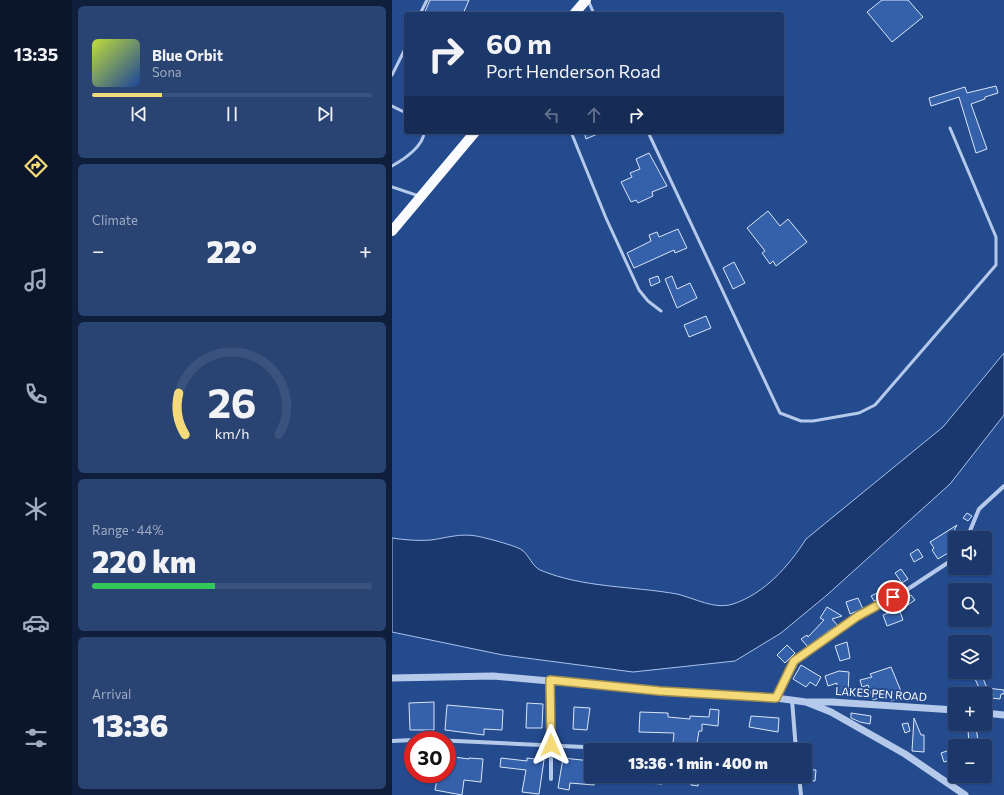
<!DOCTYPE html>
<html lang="en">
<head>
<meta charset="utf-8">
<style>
  :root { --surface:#1c386b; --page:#294373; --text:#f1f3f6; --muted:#a0acc1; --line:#3a527e; --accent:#f5da79 }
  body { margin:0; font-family:Commissioner,sans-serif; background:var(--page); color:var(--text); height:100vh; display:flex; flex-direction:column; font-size:15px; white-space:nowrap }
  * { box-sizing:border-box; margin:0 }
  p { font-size:13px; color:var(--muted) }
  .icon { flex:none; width:22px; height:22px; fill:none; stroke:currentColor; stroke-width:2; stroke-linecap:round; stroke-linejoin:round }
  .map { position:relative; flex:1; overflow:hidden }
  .drawer { display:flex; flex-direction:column; gap:6px; padding:6px; background:#0f1f3b; width:320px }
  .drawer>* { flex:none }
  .hud { position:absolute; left:12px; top:12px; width:380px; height:122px; border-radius:4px; box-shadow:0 1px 3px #0004,0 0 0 1px var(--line); background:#1c386b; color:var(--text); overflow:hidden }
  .buttons { position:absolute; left:556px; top:531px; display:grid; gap:8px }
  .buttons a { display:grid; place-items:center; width:44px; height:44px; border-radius:4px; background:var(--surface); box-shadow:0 1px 3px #0004,0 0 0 1px var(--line); font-size:20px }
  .speed { position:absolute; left:12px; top:731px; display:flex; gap:8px; font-size:20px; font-weight:700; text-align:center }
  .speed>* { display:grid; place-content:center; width:52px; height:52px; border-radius:50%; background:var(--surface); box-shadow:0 1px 3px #0004,0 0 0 1px var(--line); line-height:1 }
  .speed .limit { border:6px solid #d22; background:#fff; color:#111 }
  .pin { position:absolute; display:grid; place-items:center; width:34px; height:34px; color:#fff; margin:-17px; border:2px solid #fff; border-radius:50%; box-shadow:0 1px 4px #0007 }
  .me { position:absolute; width:44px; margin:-22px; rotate:0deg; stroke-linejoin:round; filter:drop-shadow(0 0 3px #0008) }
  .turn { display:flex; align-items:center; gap:14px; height:84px; padding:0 16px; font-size:18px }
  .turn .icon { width:52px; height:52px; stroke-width:2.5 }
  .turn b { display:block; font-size:28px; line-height:34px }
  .lanes { display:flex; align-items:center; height:38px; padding:0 16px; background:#0003; justify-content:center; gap:20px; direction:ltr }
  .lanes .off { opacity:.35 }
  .big { font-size:30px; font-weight:800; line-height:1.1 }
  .drawer .tile { flex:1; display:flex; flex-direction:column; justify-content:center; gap:6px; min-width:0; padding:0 14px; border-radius:6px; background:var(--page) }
  .drawer .dial { align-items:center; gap:0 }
  .dial svg { height:104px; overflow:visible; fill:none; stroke:var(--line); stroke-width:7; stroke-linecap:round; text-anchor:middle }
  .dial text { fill:var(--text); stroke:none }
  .song { display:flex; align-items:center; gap:12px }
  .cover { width:48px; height:48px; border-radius:6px; background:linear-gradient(135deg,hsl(70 70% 55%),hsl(220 70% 35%)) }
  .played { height:4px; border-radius:2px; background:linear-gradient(90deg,var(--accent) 25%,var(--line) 25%) }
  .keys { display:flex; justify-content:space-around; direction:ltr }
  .heat { display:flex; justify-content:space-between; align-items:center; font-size:22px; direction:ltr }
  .charge { height:6px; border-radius:3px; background:linear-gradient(90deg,#34c759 44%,var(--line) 0) }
  .trip { position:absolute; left:192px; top:743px; width:228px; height:40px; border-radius:4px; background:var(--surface); box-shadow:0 1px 3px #0004,0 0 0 1px var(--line); font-weight:800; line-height:40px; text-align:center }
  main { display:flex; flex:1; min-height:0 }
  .tab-bar { display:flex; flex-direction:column; width:72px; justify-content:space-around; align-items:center; background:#0b162b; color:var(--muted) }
  .tab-bar .icon { width:28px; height:28px }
  .tab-bar .current { color:var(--accent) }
  .tab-bar b { font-size:18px; color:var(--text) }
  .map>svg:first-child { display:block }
</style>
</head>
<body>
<main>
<nav class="tab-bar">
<b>13:35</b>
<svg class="icon current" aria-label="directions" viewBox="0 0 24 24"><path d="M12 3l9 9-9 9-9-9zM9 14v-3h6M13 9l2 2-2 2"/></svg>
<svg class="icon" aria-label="music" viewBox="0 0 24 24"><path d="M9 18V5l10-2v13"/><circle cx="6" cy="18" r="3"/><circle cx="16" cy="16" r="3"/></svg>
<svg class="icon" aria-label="phone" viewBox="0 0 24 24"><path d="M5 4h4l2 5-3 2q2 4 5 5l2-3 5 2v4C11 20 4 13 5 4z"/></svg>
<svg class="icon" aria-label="climate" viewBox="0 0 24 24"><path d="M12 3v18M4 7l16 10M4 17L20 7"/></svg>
<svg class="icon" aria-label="car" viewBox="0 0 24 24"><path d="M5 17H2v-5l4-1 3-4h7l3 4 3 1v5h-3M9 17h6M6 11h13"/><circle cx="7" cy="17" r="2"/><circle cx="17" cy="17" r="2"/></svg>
<svg class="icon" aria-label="filters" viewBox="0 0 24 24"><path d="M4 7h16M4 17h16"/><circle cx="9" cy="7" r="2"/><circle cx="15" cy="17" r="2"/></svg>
</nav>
<section class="drawer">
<div class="tile">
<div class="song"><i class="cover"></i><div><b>Blue Orbit</b><p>Sona</p></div></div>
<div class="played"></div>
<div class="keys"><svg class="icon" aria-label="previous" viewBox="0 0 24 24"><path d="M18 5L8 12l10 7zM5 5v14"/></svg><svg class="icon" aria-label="pause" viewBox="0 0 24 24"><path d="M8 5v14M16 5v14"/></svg><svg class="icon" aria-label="next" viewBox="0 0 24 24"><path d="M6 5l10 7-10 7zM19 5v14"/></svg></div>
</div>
<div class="tile"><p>Climate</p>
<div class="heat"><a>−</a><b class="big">22°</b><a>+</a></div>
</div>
<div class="tile dial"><svg viewBox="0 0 100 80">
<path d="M14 69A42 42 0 1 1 86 69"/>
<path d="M14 69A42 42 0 0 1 9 37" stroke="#f5da79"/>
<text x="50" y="56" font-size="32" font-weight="700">26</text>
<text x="50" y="72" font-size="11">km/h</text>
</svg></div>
<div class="tile"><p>Range · 44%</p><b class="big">220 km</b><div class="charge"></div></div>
<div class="tile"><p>Arrival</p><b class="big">13:36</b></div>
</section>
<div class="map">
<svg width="612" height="795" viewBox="0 0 612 795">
  <rect width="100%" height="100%" fill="#254b8f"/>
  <path fill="#1a386e" stroke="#a9c3ec" d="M612,353v62l-54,69 -123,111 -46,38 -46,28 -102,11 -130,-17 -111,-23v-94c13,2 26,3 39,2 15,-2 29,-7 45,-4 7,1 41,10 46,14 7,5 10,16 18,20 43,18 92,16 137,24 17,4 38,16 56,10 31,-10 56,-38 73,-65l137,-112z"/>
  <path fill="#3561ab" stroke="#dae6f8" d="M38,0h39l-6,14h-39z
    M490,0h26l15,17 -31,25 -25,-30z
    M604,86l2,7 -13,4v2l-14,5 16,45 -11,4 -17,-56 -28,9 -2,-8 36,-11 2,6z
    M192,132h18l-16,7z
    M257,153l18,33 -15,6 1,4 -15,7 -2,-3 -5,2 -10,-20 11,-5 -2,-4 10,-4 -4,-10z
    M376,211l12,15 8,-7 19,23 -31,24 -3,-5 -3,3 -8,-11 3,-2 -18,-23z
    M286,229l9,19 -12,5 -1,-3 -40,18 -7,-15 24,-12 -2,-6 8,-3 2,5z
    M342,262l11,21 -12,6 -10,-21z
    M266,276l2,6 -9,4 -2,-7z
    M280,276l5,13 13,-6 7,15 -20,10 -12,-29z
    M314,316l5,12 -22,9 -5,-12z
    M575,513l5,3 -4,5 -5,-3z
    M565,525l-8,15 6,6v3l-5,5 -2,-1 -10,6 -6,-9 2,-2 -4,-6z
    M526,549l5,8 -9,5 -4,-8z
    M509,569l7,10 -6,4 -7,-10z
    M485,593l2,6 -5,2 -3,-5z
    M519,595l4,5 -7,5 -4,-5z
    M466,598l5,11 -13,5 -4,-12z
    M435,607l15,9 -10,3 6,7 -8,4 -22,17 -7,-8 6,-4 1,2 16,-17 -4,-2z
    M507,609l4,11 -16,6 -4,-11z
    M455,642l3,16 -10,3 -5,-15z
    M395,645l8,8 -10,10 -8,-8z
    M409,665l20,12 -5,9 -6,-4 -4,5 -13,-8z
    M499,667l12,29 -12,5 -2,-6 -16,5 -5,-15 -6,2 -2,-7 12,-3 -2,-3z
    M447,671l10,1 -1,21 -12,-1 1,-9 -9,3 -3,-10z
    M590,676l5,12 17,2v4h-3l-1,5 -8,-1 1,-4h-11l-7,-15z
    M42,702v28h-24l-1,-27z
    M135,703l16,1 -1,24h-16z
    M55,705l56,5 -1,20 -18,-1v6l-39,-5z
    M182,707l16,1 -3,22 -14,-1z
    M318,709l9,1 -1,16 -16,-2v7h-3l-2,12h-24l1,-10 -35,-1 1,-20 28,1v4l22,2v-3l19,1z
    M459,713l20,3 -1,8 -10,-2 -9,-4z
    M359,716l28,2 -1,14 -29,-5z
    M522,718l7,17h3v17l-12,-1z
    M516,723l2,8 -5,2 -3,-9z
    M584,728l3,18h-10l-1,-17z
    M558,750l3,9 -9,3 -3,-9z
    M413,754h7l-1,13h-6z
    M55,756l22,3v-1l14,1 -2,23 -17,-2 -2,15 -27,-5 3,-16h9z
    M109,758l26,3v-3l17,2 -5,34 -17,-2 4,-22 -26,-3z
    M171,758l28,3v15h4l-1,9 -24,-2 -1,7 -11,-2z
    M414,769l10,1 -1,11 -10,-1z
    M256,776h15l-1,8 -14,-1z
    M300,776h7l-1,10 -7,-1z"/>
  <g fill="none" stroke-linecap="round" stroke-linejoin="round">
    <path stroke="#b5caeb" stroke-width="3" d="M196,0l6,14
      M28,14l7,-14
      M0,75l14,-28
      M0,106l14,7
      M179,132l35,86 33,72 9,11 13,10
      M256,132l132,281 21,8h12l46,-8 16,-8 121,-140v-28l-46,-109
      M0,166c11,-6 32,-20 32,-34
      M0,187l27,9"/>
    <path stroke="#b5caeb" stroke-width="4" d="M575,538l12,-29 25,-23
      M159,680v99
      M384,698l18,-37 64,-45 47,-25 50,-33
      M400,700l4,50
      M43,740l214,10
      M0,741l21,-1
      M407,776l2,19"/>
    <path stroke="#b5caeb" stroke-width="7" d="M0,678l101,-2 167,15 116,7 30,4 25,10 74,42 60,41
      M417,702h23l123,8
      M593,713l19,2"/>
    <path stroke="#fafbff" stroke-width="10" d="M182,14l12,-14
      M0,231l83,-99"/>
  </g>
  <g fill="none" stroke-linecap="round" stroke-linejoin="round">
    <defs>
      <path id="route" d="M159,745l-1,-65 110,11 116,7 18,-37 64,-45 35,-19"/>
    </defs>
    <use href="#route" stroke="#9f8e4f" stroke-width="10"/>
    <use href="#route" stroke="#f5da79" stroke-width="7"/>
  </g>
  <g text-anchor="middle" stroke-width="4" stroke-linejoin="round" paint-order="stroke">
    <g font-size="11" fill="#fff" stroke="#254b8f">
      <text transform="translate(489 694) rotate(4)" y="4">LAKES PEN ROAD</text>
    </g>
  </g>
</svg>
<div class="buttons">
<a><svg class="icon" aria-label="sound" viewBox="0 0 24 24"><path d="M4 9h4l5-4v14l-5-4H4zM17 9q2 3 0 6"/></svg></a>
<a><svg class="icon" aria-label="search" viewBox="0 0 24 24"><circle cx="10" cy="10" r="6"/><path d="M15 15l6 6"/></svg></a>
<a><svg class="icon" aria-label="layers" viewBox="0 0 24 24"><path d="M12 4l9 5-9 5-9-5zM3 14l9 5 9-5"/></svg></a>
<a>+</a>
<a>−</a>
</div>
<div class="speed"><div class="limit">30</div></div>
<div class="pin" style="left:501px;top:597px;background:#d93025"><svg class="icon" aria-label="arrive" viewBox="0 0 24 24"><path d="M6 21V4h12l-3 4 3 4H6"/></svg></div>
<svg class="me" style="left:159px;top:745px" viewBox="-20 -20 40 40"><path d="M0-17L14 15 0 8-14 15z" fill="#f5da79" stroke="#fff" stroke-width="4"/></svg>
<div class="trip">13:36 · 1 min · 400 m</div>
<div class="hud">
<div class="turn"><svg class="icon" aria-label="right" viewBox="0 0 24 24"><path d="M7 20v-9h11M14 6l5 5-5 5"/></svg><div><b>60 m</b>Port Henderson Road</div></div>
<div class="lanes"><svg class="icon off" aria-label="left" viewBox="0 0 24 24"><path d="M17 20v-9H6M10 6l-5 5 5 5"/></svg><svg class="icon off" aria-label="ahead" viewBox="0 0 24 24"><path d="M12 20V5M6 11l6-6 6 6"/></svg><svg class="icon" aria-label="right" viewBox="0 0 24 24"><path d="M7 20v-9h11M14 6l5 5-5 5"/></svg></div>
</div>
</div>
</main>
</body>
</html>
